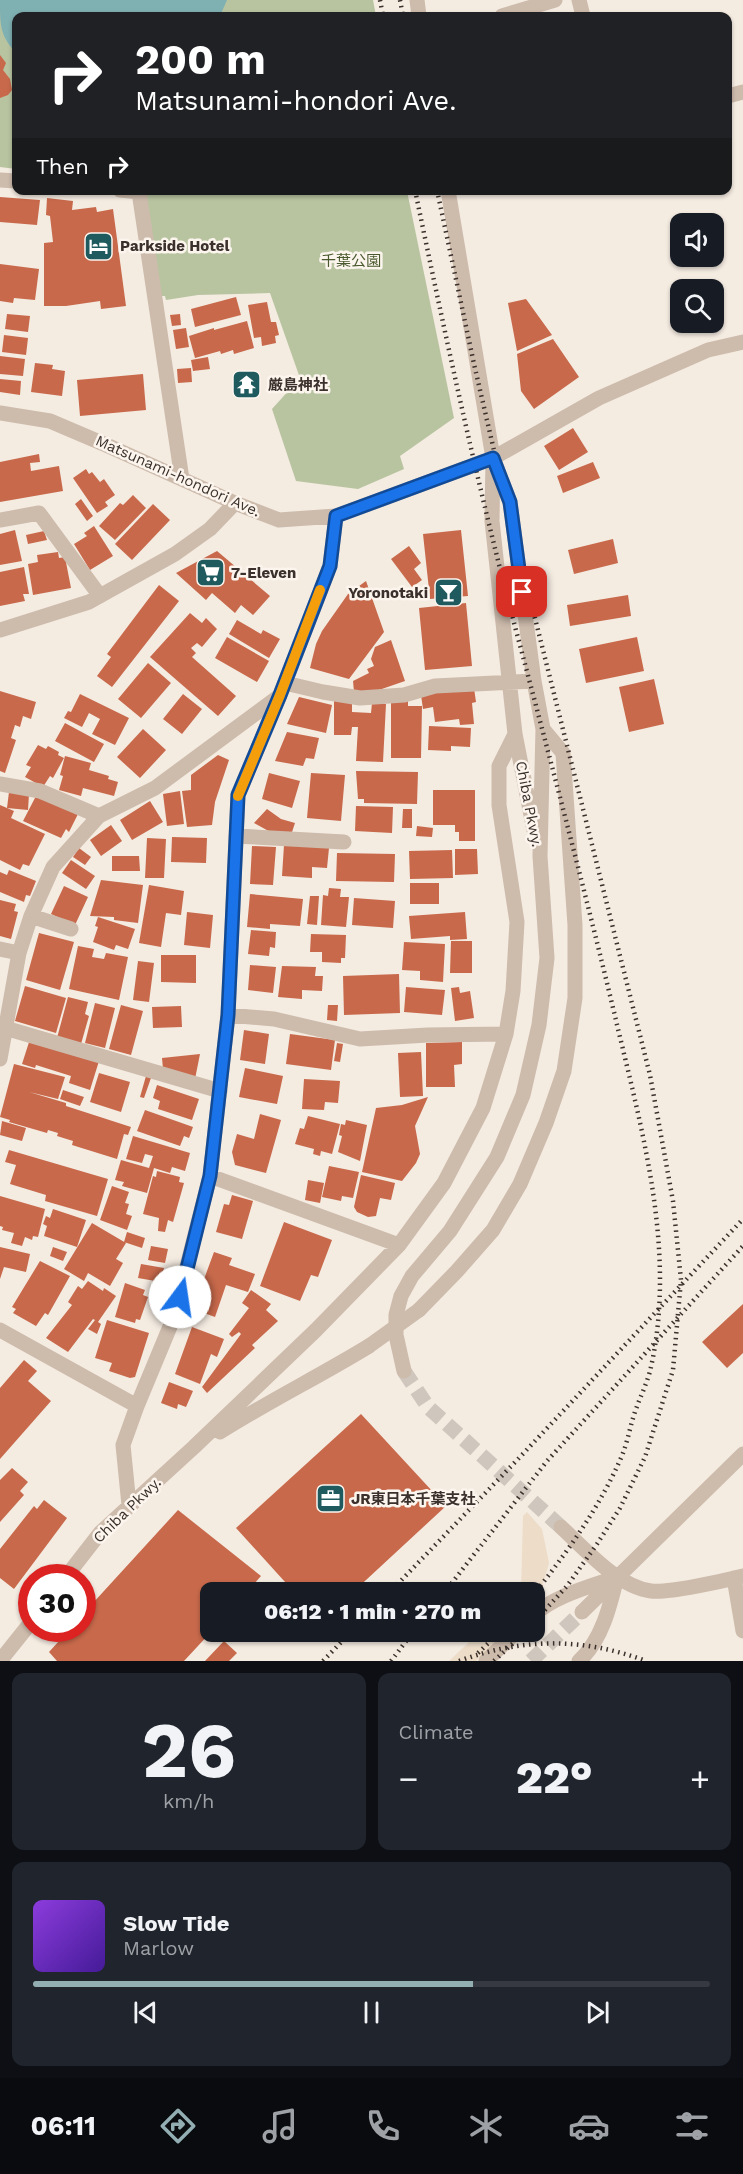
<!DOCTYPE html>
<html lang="en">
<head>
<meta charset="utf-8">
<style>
  :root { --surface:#171b24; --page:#20242c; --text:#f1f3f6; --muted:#9ea1a6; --line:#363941; --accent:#92aeb2 }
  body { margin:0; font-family:"Work Sans","Noto Sans JP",sans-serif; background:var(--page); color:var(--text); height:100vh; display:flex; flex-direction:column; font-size:22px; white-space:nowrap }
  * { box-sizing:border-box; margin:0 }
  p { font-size:20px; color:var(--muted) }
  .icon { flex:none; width:33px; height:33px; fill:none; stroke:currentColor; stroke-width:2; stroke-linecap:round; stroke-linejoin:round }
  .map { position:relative; height:1661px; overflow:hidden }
  .details { display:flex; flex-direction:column; gap:12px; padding:12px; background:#0d0f14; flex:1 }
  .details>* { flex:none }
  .top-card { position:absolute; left:12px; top:12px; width:720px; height:183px; border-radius:12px; box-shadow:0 2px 4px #0004; background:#202124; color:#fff; overflow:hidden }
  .fabs { position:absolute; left:670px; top:213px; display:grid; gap:12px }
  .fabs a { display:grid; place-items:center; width:54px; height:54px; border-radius:12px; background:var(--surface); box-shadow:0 2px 4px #0004; font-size:30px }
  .speed { position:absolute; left:18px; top:1564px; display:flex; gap:12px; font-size:30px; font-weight:700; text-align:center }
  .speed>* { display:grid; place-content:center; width:78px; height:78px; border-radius:50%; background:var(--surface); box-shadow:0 2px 4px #0004; line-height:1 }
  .speed .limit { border:9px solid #d22; background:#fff; color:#111 }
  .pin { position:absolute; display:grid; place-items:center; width:51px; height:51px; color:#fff; margin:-26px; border-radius:12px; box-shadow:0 3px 9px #0006 }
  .me { position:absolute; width:66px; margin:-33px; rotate:14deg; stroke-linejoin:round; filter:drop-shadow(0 0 4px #0008) }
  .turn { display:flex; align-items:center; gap:21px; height:126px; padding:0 24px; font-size:27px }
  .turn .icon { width:78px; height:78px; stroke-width:2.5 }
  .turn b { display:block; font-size:42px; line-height:51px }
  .then { display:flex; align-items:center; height:57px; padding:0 24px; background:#0003; gap:12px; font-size:22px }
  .big { font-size:45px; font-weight:800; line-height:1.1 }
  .details .card { flex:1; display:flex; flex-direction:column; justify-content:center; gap:9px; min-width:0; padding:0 21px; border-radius:12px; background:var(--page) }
  .details .dial { align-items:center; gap:0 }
  .dial b { font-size:78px; line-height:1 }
  .song { display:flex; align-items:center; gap:18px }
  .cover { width:72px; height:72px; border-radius:9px; background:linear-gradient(135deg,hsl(270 70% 55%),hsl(260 70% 35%)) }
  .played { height:6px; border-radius:3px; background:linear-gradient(90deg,var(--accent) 65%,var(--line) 65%) }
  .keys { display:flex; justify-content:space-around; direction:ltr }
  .heat { display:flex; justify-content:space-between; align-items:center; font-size:33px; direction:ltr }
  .details .tiles { flex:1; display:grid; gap:12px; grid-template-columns:1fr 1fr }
  .card:last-child { grid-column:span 2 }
  .trip { position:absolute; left:200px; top:1582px; width:345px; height:60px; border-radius:12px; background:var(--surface); box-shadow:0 2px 4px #0004; font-weight:800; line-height:60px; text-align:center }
  .tabs { display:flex; height:96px; justify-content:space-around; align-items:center; background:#090b0e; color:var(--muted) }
  .tabs .icon { width:42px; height:42px }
  .tabs .on { color:var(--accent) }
  .tabs b { font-size:27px; color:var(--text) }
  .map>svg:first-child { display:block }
</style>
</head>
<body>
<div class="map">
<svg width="743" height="1661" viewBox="0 0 743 1661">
  <rect width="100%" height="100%" fill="#f4ebe1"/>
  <path fill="#b8c4a0" d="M0,0h373l3,16h-360v153l-16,-2z
    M144,191h263l47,227 -54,38 4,13 -46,20 -62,-8 -24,-72 28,-31 -30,-85 -72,2 -32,5 -1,-4h-5z"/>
  <path fill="#ecdcc8" d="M527,1512l15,17 7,34 -10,34 -5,7v-11h-13l2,-77z
    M480,1632h27l-31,29h-27z"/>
  <path fill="#7fb0b2" d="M0,0h227l-7,16h-204v37c-16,-18 -16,-27 -16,-53z"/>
  <path fill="#c8694b" d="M0,55l6,8 -3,7 7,9 2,11 -4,5 -8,3z
    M0,197l40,3 -3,25 -37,-3z
    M47,198l26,3 -1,9 24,-3 1,5 16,-3 13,97 -25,3 -1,-8 -34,5h-22v-63l9,-1 -3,-26 -4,-1z
    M0,264l39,5 -4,31 -21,-2 -1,5 -13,-2z
    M236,297l5,18 -46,12 -4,-18z
    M526,299l26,36 -35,16 -9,-48z
    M267,302l4,20h5l3,13 -4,1 1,7 -14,3 -1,-9 -7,1 -6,-33z
    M7,314l23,2 -2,16 -23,-3z
    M180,314l1,11 -9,1 -2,-11z
    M247,321l7,27 -20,6 -1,-4 -12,4 -1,-3 -25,7 -6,-22 25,-8v2z
    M186,328l3,19 -13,2 -3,-19z
    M4,335l24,3 -2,17 -24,-3z
    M553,339l26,38 -45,32 -13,-18 -4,-37z
    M0,356l25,3 -2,17 -23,-2z
    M208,357l2,12 -17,2 -2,-11z
    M35,363l18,2 -1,4 13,2 -3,25 -31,-4z
    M191,368l1,14 -14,1 -1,-14z
    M143,374l3,36 -66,6 -3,-36z
    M0,379l21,2 -1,14 -20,-3z
    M573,428l15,24 -29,18 -15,-24z
    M39,454l1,8 -10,1 1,8 28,-5 4,25 -63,11v-40z
    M593,462l7,16 -37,15 -6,-17z
    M86,469l3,5 3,-2 8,10 4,-3 11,16 -10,7 3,4 -11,7 -24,-35z
    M133,495l13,13 -31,32 -16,-14 21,-23 3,2z
    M81,499l12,17 -6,5 -12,-17z
    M153,504l17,16 -38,40 -17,-16z
    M94,526l19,30 -23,14 -16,-26 13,-8 -3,-3z
    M15,530l7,31 -22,4v-31z
    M461,530l7,66 -38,3 -7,-65z
    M44,531l3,9 -19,4 -2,-9z
    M613,539l5,24 -44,11 -6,-24z
    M409,546l12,17 -7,6 8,11 -10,7 -21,-28z
    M217,551l53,45 -17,19 -12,-10 -6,8 -23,-20 -6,7 -30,-27z
    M58,552l1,6 6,-1 6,31 -38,7 -5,-31 10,-2 -1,-7z
    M24,567l5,27h-6l2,7 -25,5v-34z
    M366,581l18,51 -35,47 -39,-11 6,-24 6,-13 26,-37z
    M159,585l20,16 -67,86 -15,-11 14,-19 -4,-3z
    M628,595l3,21 -61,10 -3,-21z
    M466,603l6,63 -47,4 -6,-62z
    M190,613l12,10 4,-5 11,11 -15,18 -5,-4 -6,5 5,5 -4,4 44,39 -18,20 -68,-59z
    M237,620l24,14 2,-4 17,9 -11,19 -40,-24z
    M227,637l42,24 -12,21 -42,-24z
    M637,637l7,34 -58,12 -7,-34z
    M391,640l14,41 -29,10 -22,1 -1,-11 16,-8 -2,-4 7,-3 -3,-7 4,-12z
    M148,663l23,20 -30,35 -23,-19z
    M654,679l10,45 -35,8 -10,-45z
    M474,688l2,14 -4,1 2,21 -14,1 -1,-6 -24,3 -2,-15 -10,2 -2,-14z
    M0,691l36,11 -5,17 -8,-3 -3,11 -5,-2 -4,13 5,2 -11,33 -5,-2z
    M80,694l49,24 -14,27 -23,-11 8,-15 -11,-6 -7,14 -18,-9 4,-7 3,1z
    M183,694l19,15 -20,25 -19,-15z
    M299,697l33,8 -6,28 -39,-9z
    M334,700h18v12l19,1 1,-10 14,1 -3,58 -27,-1 2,-34h-6l-1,8h-17z
    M391,700h17v6h14l-1,52h-30z
    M65,723l39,21 -10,18 -39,-21z
    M429,726l42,2 -1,19 -19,-1v5l-23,-1z
    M143,729l23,21 -26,28 -23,-21z
    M287,732l32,6 -5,21 -8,-1 -3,8 -28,-5z
    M38,745l8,4 2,-3 11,6 -1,3 6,3 -11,20 -3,-2 -7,11 -18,-10 6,-10 -5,-2z
    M218,755l11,5 -14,42 -3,23 -25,2 -5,-36 9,-1v-15z
    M65,756l26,7 -2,7 20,6 -1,3 10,3 -4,14 -31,-8 -2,8 -22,-6 4,-14 -3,-1z
    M356,771l62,1 -1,32 -53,-1v-4h-6z
    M269,773l31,8 -8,27 -30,-9z
    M311,773l34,2 -4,46 -34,-3z
    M433,790h42v51h-16v-9h-4v-7h-22z
    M180,791l4,33 -17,2 -4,-32z
    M9,792l20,2 -1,16 -21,-2z
    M36,796l42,18 -9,18 -3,-3 -5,9 -38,-17z
    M150,801l13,21 -31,18 -12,-20z
    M0,805l14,6 -3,7 34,16 -16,32 -6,-2 -3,6 -20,-10z
    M356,806l37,1 -1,26 -37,-2z
    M267,809l14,10 14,4 -4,12 -17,-1 -20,-11z
    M403,809h9v19h-10z
    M111,825l11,16 -21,15 -11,-16z
    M417,826l16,2 -1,9 -16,-1z
    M172,837l35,1 -1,25 -35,-1z
    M147,838l19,1 -2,39h-19z
    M284,845l45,3 -2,20 -15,-1v11l-30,-2z
    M252,846l24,1 -3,38 -23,-1z
    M79,848l12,9 -6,8 -12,-8z
    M455,849h22l1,25 -23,1z
    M452,850l1,28 -43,1 -1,-28z
    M337,853l58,1 -1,28 -58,-1z
    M112,856h27l1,15h-28z
    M71,860l24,16 -9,13 -24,-16z
    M9,870l27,11 -6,15 -4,-1 -2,7 -24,-10v-20l7,3z
    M101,880l42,5 -5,38 -24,-3v-3l-24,-1z
    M410,883h29v21h-29z
    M149,885l35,6 -3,24 -15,-2 -5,34 -22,-4z
    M64,886l24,11 -13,28 -24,-11z
    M329,888l12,1 -1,8h9l-3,30 -25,-2 2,-30 5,1z
    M250,894l53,5 -3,27 -30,-2v5l-23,-2z
    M310,896h9l-2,29 -10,-1z
    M354,898l41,3 -2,27 -41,-3z
    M0,900l16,4 -2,7 4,1 -7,27 -11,-3z
    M187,912l26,3 -3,33 -26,-3z
    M465,912l2,27 -17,1v-4l-39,3 -2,-23z
    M98,917l37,12 -7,20 -12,-4 -2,5 -21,-8 5,-15 -3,-1z
    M251,930l25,2 -1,16 -5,-1 -1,9 -21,-2z
    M39,933l35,9 -14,48 -34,-10z
    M311,934l35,1 -1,23h-4v5l-19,-1v-10h-12z
    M451,941h21v32h-22z
    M404,942l41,2 -2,38 -23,-2v-9l-18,-1z
    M78,946l16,3 -2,8 12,2 2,-6 22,4 -9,43 -50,-11z
    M161,955h35v28l-35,-1z
    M138,961l16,2 -5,39 -16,-2z
    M250,965l26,2 -3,26 -25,-3z
    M282,966l34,1 -1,9h8l-1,15 -20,-1v9l-24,-2z
    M399,974l1,39 -56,2 -1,-39z
    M25,986l41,12 -10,35 -41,-12z
    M406,987l39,3 -3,25 -38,-3z
    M459,987l1,6 10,-2 4,27 -19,3 -4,-33z
    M68,997l20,5 -3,12 4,2 -8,28 -24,-6z
    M95,1003l20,5 -10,40 -20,-5z
    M121,1005l22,6 -12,44 -22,-6z
    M328,1005h10l-1,16 -10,-1z
    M181,1006l1,21 -29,1 -1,-21z
    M244,1030l25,4 -4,30 -25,-4z
    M290,1034l45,6 -4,30 -45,-6z
    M30,1039l69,22 -9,29 -21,-7 2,-7 -35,-11 -1,3 -13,-4z
    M462,1042v22l-8,1 1,22h-29v-44z
    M337,1043l6,1 -3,18 -6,-1z
    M421,1052l2,44 -23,1 -2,-44z
    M200,1054l-5,25 -32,-10 -1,-11z
    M14,1064l51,13 -7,22 -29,-7 37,11v3l65,21 -3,8 -4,-1 -7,25 -45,-14 1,-4 -16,-5 1,-3 -10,-3 -1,3 -38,-11 1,-2 -10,-3z
    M245,1068l38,8 -6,28 -38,-7z
    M99,1073l31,9 -9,30 -31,-10z
    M146,1076l5,2 -7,20 -4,-1z
    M304,1079l36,2 -2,22 -13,-1 -1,8 -22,-1z
    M157,1085l42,14 -7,21 -34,-11 2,-8 -7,-3z
    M63,1090l21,7 -4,9 -20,-7z
    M428,1097l-13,29 5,28 -4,9 -14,18 -40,-9 14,-64 26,-3z
    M145,1110l48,17 -4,11 -5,-2 -4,10 -43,-15z
    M260,1114l21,6 -15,53 -31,-8 -3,-13 5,-18 17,5z
    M308,1116l32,8 -8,30 -11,-3 -1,5 -7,-2 1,-5 -19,-5 5,-16 4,1z
    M346,1120l21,5 -7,36 -22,-9 4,-16 -3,-1 2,-11 4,1z
    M2,1121l24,7 -4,13 -22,-6z
    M133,1136l57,17 -5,18 -13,-4 -2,6 -16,-5 -7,25 -25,-7 2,-4 -9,-2 6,-20 28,8 4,-12 -8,-2 -3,9 -16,-4z
    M9,1150l99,29 -11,37 -52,-15 1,-6 -36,-11 6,-19 -11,-3z
    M329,1166l30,6 -6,26 -11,-2 -1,5 -19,-4z
    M157,1171l23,6 -1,5 5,1 -11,39 -5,-2 -3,12 -7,-1 1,-13 -16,-4 10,-38 3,1z
    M361,1175l34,8 -4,17 -11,-2 -4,18 -8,1 -11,-5 -3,-5z
    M308,1180l16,3 -4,20 -15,-3z
    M112,1186l17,6 -4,11 4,1 -3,10 6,2 -5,14 -27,-10z
    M232,1195l21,6 -11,38 -26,-7 8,-28 5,1z
    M0,1196l45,13 -7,28 -5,-1 -1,4 -7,-3 -3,9 -11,-3 3,-10 -12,-3 1,-3 -3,-1z
    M53,1209l33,11 -9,27 -33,-11 3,-10 -4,-2 3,-8 4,2z
    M284,1222l48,18 -14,37 -7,-2 -11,26 -40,-15z
    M92,1223l34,20 -10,16 7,4 -13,23 -22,-13 -4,8 -20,-12z
    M127,1232l18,6 -3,10 -18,-6z
    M151,1246l17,3 -3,14 -17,-3z
    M0,1247l30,7 -4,18 -22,-5 -4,12z
    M53,1247l14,5 -4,9 -13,-5z
    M214,1252l18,6 -3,7 26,9 -7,18 -22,-7 -11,32 -22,-8z
    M40,1261l30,15 -22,39 -3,-2 -9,13 -23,-13 3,-4 -4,-2z
    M141,1264l23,4 -3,14 -23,-4z
    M88,1281l15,10 1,-3 12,8 -18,26 3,2 -4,10 -9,-5 7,-9 -2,-1 -25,33 -22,-14 26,-33 -4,-3 10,-16 4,3z
    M125,1283l20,7 -2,5 5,2 -8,23 -4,-1 -1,4 -20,-6z
    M251,1290l20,14 -5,6 12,11 -26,24 3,3 -48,45 -5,-6 39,-53 -2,-2 -7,5 -3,-3 20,-26 -7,-5z
    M743,1304v49l-16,15 -25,-26z
    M107,1320l42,13 -14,44 -5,1 -21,-7 3,-8 -17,-5z
    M192,1327l32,12 -7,18 -6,-3 -11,30 -25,-10z
    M24,1360l13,11 -9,10 23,20 -51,58v-71z
    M169,1382l24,9 -7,16 -8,-3 -1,5 -16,-6z
    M361,1414l85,92 -94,87h-57l-59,-65z
    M12,1468l16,14 -8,9 4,4 -24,27v-42z
    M44,1500l23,18 -53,71 -14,-11v-29l34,-43 3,3z
    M178,1510l83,66 -15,17h-36v40l-26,28h-127l-8,-9 21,-23h12v-14z
    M224,1641l13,12 -8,8h-24z"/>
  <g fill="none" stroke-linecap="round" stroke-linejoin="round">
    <path stroke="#cfc6bd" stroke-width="15" stroke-dasharray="15 8" stroke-linecap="butt" d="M404,1371l24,36 133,120
      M531,1661l51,-49"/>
    <path stroke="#cdbbac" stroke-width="15" d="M417,0l2,16
      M579,0l4,16
      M502,16l53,-16
      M728,96l15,-4
      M0,180l16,1
      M120,190l19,2 43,287
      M448,190l45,268 -1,63 23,213 19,96
      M0,413l50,8 54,23 131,59 44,17 57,-4 157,-58 106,-60 109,-48 35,-8
      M0,520l39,-7 61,83
      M0,630l89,-28 86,-48 35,-25 25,-26
      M285,683l38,9 37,6 44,-3 31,-9 99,-5
      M0,784l40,7 59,25
      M236,836l108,6
      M31,916l40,13
      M0,949l19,4
      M228,1015l46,4 86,20 68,-4 78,-1
      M5,1028l215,63
      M0,1059l19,-106 12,-37 22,-49 46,-51 56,-28 123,-91
      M210,1176l189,69
      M419,1310l38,-39 36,-41 27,-46 26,-61 18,-52 11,-73v-73l-12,-172 -20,-24
      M0,1330l137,76
      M404,1371l-8,-36v-20l5,-19 11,-20 38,-45 47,-74 26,-62 16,-70 8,-67 -7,-102 3,-127 -9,-48 -24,-179 -17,-44
      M220,1432c49,-31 100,-56 149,-86
      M129,1505l-6,-60 14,-39 37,-89 36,-141 18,-161 10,-220 42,-100 50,-129 6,-50
      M561,1527c24,22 57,60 90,64 19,2 72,-10 92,-15
      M65,1578l35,-45 94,-86 122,-117 83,-85 45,-62 39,-75 23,-74 7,-43 4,-69 -18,-117v-39l16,-32
      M734,1578l9,53
      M582,1612l161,-158
      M534,1615c18,-18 54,-28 77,-36
      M0,1661l32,-40
      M486,1661l30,-29
      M579,1661c23,-21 31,-55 38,-84"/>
    <path stroke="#3b302b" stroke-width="4.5" stroke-dasharray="1.5 4.5" stroke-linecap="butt" d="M380,0l3,16
      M400,0l3,16
      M415,190c32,154 65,307 106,459 32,121 64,242 93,363 27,115 63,237 37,355 -3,14 -10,28 -15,42 -6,16 -8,33 -15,49 -22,50 -53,93 -87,136
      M437,190l37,174 34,147 142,564 23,126 8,79 -8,90 -28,87 -25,51 -23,36 -30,42 -33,36
      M389,1593l131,-136 223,-238
      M444,1593l103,-132 196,-215
      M478,1653l22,-21
      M323,1661l28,-29
      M391,1661l22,-29
      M459,1661c63,-23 123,-24 187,0
      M494,1661l31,-29"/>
    <path stroke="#cdbbac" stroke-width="15" d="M369,1346l50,-36"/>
  </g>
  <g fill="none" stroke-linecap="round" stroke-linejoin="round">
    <defs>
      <path id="route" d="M180,1297l30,-121 18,-161 10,-220 42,-100 50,-129 6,-50 157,-58 17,44 12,90"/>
    </defs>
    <use href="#route" stroke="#114b97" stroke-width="15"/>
    <use href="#route" stroke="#1a73e8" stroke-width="10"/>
    <path stroke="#f59e0b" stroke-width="10" d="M238,796l42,-101 40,-105"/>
  </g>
  <defs>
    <symbol id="hotel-square" viewBox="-11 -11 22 22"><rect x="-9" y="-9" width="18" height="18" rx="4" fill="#1f5a5e" stroke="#fbf5ee"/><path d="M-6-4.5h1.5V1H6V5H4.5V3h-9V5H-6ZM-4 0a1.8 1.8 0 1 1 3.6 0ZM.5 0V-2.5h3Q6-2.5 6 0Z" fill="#fff"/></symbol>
    <symbol id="temple-square" viewBox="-11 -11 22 22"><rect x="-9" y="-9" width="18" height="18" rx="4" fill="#1f5a5e" stroke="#fbf5ee"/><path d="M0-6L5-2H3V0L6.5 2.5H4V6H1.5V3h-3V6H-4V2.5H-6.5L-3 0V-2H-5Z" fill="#fff"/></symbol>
    <symbol id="supermarket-square" viewBox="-11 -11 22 22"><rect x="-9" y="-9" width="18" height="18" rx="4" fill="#1f5a5e" stroke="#fbf5ee"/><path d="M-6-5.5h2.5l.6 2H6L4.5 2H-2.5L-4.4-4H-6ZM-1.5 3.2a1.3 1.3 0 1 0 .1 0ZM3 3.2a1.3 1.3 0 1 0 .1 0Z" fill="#fff"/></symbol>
    <symbol id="bar-square" viewBox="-11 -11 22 22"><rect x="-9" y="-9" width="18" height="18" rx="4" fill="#1f5a5e" stroke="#fbf5ee"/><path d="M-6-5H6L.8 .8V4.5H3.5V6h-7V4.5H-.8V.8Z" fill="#fff"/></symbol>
    <symbol id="office-square" viewBox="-11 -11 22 22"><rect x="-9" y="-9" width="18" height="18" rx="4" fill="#1f5a5e" stroke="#fbf5ee"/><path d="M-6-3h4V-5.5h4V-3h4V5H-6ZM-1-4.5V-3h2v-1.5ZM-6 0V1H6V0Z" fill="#fff"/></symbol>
  </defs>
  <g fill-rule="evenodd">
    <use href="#hotel-square" x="82" y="230" width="33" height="33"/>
    <use href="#temple-square" x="230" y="368" width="33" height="33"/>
    <use href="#supermarket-square" x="194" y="556" width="33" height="33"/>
    <use href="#bar-square" x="432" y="576" width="33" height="33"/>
    <use href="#office-square" x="314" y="1482" width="33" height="33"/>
  </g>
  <g text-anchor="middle" stroke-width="5" stroke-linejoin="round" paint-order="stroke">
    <g font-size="15" font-weight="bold" fill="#3b302b" stroke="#fbf5ee" text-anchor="start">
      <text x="120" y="251">Parkside Hotel</text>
      <text x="268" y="390">厳島神社</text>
      <text x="231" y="578">7-Eleven</text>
      <text x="428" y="598" text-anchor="end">Yoronotaki</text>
      <text x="351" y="1504">JR東日本千葉支社</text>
    </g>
    <g font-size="15" fill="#4a5a2e" stroke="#fbf5ee">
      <text x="351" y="266">千葉公園</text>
    </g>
    <g font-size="15" fill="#3b302b" stroke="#fbf5ee">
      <text transform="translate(178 476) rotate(24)" y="5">Matsunami-hondori Ave.</text>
      <text transform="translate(529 804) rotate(79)" y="5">Chiba Pkwy.</text>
      <text transform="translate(127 1510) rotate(-44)" y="5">Chiba Pkwy.</text>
    </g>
  </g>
</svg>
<div class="fabs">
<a><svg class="icon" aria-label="sound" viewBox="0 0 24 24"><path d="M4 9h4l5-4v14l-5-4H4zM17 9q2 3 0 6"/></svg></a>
<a><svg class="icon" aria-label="search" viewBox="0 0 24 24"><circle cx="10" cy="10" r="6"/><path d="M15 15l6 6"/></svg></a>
</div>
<div class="speed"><div class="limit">30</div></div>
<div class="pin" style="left:522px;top:592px;background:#d93025"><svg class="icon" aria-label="arrive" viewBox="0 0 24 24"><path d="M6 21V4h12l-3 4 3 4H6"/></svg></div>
<svg class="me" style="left:180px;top:1297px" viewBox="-20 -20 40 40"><circle r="19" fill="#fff"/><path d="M0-13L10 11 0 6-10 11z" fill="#1a73e8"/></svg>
<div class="trip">06:12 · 1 min · 270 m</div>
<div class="top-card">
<div class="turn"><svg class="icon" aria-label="right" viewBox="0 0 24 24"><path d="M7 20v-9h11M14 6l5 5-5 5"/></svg><div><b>200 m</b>Matsunami-hondori Ave.</div></div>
<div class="then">Then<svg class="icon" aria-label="right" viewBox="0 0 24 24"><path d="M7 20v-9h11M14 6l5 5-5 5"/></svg></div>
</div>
</div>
<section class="details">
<div class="tiles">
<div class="card dial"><b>26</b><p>km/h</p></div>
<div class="card"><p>Climate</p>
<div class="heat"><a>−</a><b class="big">22°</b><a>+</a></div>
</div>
<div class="card">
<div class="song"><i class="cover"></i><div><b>Slow Tide</b><p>Marlow</p></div></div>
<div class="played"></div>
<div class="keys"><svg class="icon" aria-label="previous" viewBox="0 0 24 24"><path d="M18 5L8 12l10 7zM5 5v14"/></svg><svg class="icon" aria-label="pause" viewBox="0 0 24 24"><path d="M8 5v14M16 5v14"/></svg><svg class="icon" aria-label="next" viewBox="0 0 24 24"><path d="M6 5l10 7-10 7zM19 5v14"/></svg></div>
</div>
</div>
</section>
<nav class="tabs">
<b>06:11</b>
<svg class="icon on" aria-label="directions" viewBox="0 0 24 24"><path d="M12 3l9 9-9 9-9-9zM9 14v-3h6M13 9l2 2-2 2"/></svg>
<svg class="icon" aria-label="music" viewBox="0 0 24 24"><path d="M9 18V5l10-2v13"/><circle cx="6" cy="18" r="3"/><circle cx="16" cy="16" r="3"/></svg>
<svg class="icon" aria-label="phone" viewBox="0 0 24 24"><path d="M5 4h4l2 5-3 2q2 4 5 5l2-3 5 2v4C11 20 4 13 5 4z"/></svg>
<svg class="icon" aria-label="climate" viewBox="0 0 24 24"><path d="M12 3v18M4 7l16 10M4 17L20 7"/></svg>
<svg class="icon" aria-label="car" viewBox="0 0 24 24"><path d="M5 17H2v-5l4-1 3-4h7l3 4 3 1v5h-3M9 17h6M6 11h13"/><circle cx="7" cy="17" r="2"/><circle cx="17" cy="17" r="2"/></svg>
<svg class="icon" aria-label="filters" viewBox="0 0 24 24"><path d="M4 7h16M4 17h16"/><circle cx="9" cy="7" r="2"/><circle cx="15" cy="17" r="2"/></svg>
</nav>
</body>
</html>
